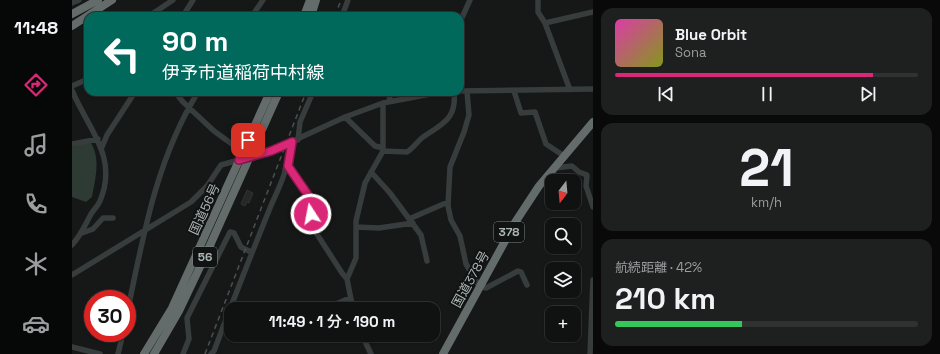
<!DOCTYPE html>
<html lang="ja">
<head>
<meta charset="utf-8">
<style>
  :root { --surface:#101111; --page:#1e1f1f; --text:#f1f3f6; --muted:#9c9d9f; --line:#303131; --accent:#db2777 }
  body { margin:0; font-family:"Space Grotesk","Noto Sans JP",sans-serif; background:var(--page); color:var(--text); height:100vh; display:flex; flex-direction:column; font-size:15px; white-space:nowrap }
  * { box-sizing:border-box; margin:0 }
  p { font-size:13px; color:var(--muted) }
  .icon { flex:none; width:22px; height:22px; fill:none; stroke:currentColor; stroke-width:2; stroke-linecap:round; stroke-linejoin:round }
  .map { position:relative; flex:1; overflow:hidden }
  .panel { display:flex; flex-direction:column; gap:8px; padding:8px; background:#090909; width:347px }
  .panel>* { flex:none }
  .hud { position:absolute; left:12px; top:12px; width:380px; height:84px; border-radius:12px; box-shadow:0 1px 3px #0004,0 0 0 1px var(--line); background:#00695c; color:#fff; overflow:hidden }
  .needle { width:26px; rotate:196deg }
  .tools { position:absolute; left:473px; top:174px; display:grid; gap:8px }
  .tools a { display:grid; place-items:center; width:36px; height:36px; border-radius:8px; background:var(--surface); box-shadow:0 1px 3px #0004,0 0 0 1px var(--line); font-size:20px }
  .speed { position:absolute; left:12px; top:290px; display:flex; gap:8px; font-size:20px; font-weight:700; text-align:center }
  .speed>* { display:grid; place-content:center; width:52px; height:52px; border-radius:50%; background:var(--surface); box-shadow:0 1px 3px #0004,0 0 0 1px var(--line); line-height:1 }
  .speed .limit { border:6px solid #d22; background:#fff; color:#111 }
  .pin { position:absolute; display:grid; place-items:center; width:34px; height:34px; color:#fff; margin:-17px; border-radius:8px; box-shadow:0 2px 6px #0006 }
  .me { position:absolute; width:44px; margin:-22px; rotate:349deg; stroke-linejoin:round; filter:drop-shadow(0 0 3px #0008) }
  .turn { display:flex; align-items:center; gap:14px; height:84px; padding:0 12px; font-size:18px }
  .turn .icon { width:52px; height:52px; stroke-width:2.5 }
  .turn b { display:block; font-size:28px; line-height:34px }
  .big { font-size:30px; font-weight:600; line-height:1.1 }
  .panel .card { flex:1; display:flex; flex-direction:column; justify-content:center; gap:6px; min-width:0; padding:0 14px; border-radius:12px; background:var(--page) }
  .panel .dial { align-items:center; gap:0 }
  .dial b { font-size:52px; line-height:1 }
  .song { display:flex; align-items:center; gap:12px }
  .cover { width:48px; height:48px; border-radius:6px; background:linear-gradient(135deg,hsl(320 70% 55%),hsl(70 70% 35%)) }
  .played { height:4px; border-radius:2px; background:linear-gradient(90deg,var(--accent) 85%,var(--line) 85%) }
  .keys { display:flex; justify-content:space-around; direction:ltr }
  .charge { height:6px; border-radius:3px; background:linear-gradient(90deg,#34c759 42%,var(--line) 0) }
  .trip { position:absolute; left:152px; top:302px; width:216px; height:40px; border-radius:12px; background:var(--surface); box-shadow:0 1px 3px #0004,0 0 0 1px var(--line); font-weight:600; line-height:40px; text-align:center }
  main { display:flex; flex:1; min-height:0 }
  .dock { display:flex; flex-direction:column; width:72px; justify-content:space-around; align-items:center; background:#060707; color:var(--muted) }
  .dock .icon { width:28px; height:28px }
  .dock .selected { color:var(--accent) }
  .dock b { font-size:18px; color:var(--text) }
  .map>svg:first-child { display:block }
</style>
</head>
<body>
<main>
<nav class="dock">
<b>11:48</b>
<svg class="icon selected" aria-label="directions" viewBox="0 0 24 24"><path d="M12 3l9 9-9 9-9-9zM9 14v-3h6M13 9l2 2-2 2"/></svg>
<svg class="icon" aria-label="music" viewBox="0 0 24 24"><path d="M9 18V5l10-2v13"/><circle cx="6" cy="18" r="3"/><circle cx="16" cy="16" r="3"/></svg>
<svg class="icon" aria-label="phone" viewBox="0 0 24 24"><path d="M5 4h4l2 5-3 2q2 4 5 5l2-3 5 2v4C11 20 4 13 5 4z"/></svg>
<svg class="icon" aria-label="climate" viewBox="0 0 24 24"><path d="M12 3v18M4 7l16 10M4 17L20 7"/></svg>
<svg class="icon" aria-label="car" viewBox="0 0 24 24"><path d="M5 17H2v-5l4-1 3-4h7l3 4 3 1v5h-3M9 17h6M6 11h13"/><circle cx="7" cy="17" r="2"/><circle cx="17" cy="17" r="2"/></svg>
</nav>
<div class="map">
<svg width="521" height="354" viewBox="0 0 521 354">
  <rect width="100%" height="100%" fill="#161717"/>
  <path fill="#2e3a34" d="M19,143c10,16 4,37 1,54l-6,5 -14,-5v-50l8,-3z"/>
  <path fill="#262828" stroke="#303333" d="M175,190l6,3 -4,10 -2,-1 -2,4 -4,-2z"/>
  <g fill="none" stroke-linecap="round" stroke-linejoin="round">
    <path stroke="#373c3c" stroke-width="5.5" d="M466,0v12l7,11 25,67
      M0,3l7,-3
      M77,16l24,-16
      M111,16l10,-16
      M180,16l11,-16
      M270,16l6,-16
      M388,22l10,-22
      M473,23l48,-11
      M0,86l16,-7
      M0,90c15,38 47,66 28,111 -2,5 -6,8 -9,13 -6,11 -10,21 -19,31
      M388,91l133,-2
      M395,91l2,24 -5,17 -14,35 -2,39 3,14 9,16 6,28 13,22 7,2 32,-17 3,1 6,13
      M442,91l7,22 14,-1 11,32 18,12
      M103,92l8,10 31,29 29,21
      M317,101l2,-9
      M273,117l30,29 8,2
      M226,140l2,-18 13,-30
      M220,142l-4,24 20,29 7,36 27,42 5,6
      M0,144l26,-5
      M30,147l5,-12 28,-43
      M311,151l24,1c6,-4 10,-10 16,-15 19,-13 34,-18 31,-45
      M483,168l17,-2 7,6 8,3 -1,11 7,21
      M299,172l19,21 31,42 6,26
      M337,219l39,-17
      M284,227l23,1 34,-5
      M10,233l11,-4 10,-11h10
      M0,275l119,-73 16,-16 14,-21 50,-14 74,-34 38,-14 58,-11
      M252,309l26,-11
      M281,309l-6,-30 9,-21v-37l9,-38 18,-32v-48
      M55,314c16,-77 29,-154 71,-222
      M290,335l9,19
      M0,347l28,7
      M46,354l5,-21
      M111,354l6,-15 -2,-21 43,-86 4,1 7,14 10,5
      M139,354l3,-3c18,-48 37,-96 56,-143 3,-8 16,-33 15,-39l3,-3
      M518,354l3,-74"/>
    <path stroke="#646c6b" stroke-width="8" d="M0,14l26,-14
      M232,16l6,-16
      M239,16l5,-16
      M0,26l40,-26
      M72,354l28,-46 98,-216
      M82,354l25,-43 28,-59 72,-160
      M371,354l73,-133 23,-35 54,-64"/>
    <path stroke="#4b5150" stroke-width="1.5" stroke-dasharray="5 4" stroke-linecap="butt" d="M263,16l6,-16
      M133,354l101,-262"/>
  </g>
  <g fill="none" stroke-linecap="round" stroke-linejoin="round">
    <defs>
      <path id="route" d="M176,140l-9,20 32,-9 21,-9 -4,24 20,29 3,19"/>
    </defs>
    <use href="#route" stroke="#8e194d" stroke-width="10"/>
    <use href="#route" stroke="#db2777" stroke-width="7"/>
  </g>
  <g text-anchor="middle" stroke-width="4" stroke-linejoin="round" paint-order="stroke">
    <g fill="#111212" stroke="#7c8583" stroke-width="1">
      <rect x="422" y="222" width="30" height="20" rx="3"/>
      <rect x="121" y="247" width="24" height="20" rx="3"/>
    </g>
    <g font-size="12" font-weight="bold" fill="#aab6b4">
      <text x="437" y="236">378</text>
      <text x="133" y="261">56</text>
    </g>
    <g font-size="13" fill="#aab6b4" stroke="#111212">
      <text transform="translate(132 209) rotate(-65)" y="5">国道56号</text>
      <text transform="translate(398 279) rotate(-61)" y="5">国道378号</text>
    </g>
  </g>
</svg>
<div class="tools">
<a><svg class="needle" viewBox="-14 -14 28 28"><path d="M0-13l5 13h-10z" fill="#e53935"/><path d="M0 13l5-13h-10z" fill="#9c9d9f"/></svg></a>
<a><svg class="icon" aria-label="search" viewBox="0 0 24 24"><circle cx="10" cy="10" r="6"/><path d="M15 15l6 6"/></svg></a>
<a><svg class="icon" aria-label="layers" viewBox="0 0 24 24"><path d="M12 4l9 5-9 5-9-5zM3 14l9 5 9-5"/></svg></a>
<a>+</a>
</div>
<div class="speed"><div class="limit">30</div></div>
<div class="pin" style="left:176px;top:140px;background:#d93025"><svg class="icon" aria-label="arrive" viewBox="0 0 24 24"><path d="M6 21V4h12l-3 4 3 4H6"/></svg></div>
<svg class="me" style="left:239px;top:214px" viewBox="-20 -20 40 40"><circle r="17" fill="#db2777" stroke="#fff" stroke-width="3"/><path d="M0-11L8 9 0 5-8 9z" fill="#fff"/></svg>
<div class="trip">11:49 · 1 分 · 190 m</div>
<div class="hud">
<div class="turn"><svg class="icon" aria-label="left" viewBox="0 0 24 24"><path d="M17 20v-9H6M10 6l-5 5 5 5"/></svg><div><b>90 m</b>伊予市道稲荷中村線</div></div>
</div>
</div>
<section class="panel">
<div class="card">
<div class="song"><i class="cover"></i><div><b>Blue Orbit</b><p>Sona</p></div></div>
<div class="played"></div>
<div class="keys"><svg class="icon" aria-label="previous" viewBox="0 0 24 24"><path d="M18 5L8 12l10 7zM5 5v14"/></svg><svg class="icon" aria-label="pause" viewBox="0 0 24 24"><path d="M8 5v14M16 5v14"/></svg><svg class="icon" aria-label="next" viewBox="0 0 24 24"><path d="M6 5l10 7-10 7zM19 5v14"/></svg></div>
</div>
<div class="card dial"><b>21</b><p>km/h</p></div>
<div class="card"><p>航続距離 · 42%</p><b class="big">210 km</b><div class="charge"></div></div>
</section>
</main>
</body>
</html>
